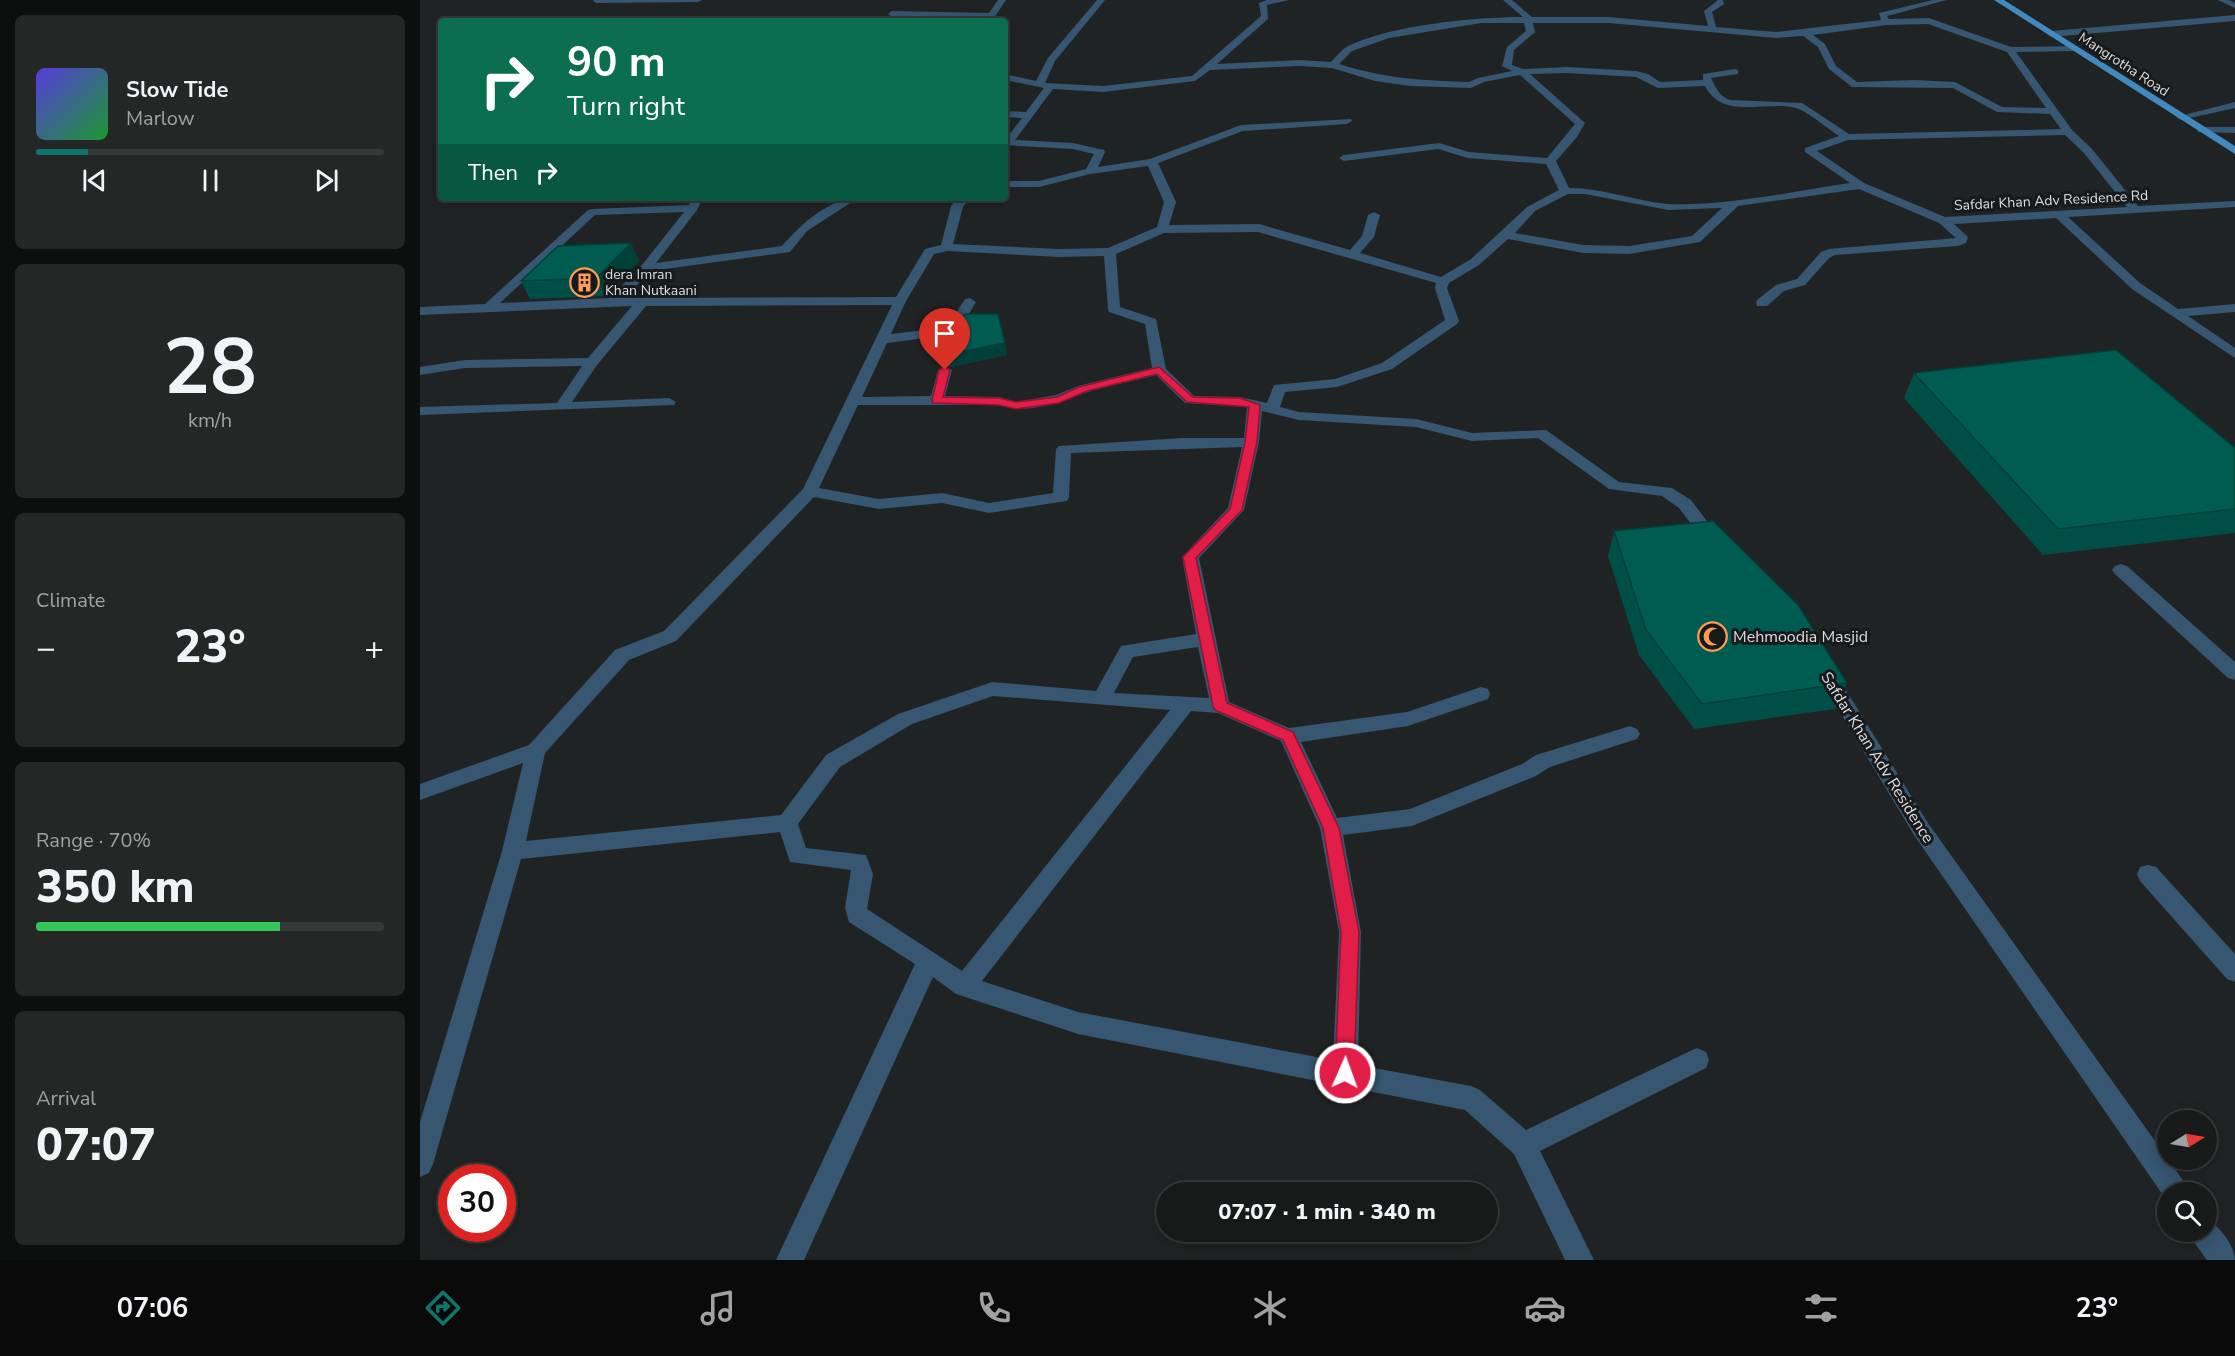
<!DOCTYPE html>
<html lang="en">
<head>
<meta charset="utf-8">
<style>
  :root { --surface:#181a1a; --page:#252727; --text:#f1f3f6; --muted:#9fa1a2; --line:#363839; --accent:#0f766e }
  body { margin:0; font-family:"Nunito Sans",sans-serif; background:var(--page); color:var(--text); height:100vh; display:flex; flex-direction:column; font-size:22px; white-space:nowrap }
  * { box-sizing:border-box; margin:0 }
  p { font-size:20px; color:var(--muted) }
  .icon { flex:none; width:33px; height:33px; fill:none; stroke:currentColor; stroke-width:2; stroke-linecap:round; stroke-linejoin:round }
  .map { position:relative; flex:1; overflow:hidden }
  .drawer { display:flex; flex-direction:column; gap:15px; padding:15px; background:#0d0e0e; width:420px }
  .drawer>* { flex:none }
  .banner { position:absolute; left:18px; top:18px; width:570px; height:183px; border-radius:6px; box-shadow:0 3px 15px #0003,0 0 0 2px var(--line); background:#0b6e4f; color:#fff; overflow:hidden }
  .needle { width:39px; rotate:79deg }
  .buttons { position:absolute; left:1737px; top:1110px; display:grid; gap:12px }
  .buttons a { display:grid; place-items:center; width:60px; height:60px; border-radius:50%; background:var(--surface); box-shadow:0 3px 15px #0003,0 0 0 2px var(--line); font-size:30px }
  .speed { position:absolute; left:18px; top:1164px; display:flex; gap:12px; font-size:30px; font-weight:700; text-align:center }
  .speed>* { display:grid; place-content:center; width:78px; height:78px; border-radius:50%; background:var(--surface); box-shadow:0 3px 15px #0003,0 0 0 2px var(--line); line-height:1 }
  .speed .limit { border:9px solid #d22; background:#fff; color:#111 }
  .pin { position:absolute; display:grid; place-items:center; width:51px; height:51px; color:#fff; margin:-62px -26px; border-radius:50% 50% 50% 0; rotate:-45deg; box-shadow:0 0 6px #0007 }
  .pin .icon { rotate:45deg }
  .me { position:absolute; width:66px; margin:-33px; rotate:2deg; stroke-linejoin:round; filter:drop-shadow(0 0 4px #0008) }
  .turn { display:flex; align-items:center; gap:21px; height:126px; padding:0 30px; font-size:27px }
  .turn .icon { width:78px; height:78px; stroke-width:2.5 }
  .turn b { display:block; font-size:42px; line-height:51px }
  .then { display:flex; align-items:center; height:57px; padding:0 30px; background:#0003; gap:12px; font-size:22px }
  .big { font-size:45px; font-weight:800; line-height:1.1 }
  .drawer .tile { flex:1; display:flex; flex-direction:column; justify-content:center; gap:9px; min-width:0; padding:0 21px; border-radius:9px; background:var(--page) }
  .drawer .dial { align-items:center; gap:0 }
  .dial b { font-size:78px; line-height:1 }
  .song { display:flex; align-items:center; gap:18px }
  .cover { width:72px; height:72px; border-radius:9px; background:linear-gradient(135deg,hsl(250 70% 55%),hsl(130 70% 35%)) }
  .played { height:6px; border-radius:3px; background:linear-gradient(90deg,var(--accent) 15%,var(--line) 15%) }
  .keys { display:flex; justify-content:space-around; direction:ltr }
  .heat { display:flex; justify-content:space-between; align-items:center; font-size:33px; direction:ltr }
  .charge { height:9px; border-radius:4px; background:linear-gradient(90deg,#34c759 70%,var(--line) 0) }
  .trip { position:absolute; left:736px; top:1182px; width:342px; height:60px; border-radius:30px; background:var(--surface); box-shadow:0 3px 15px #0003,0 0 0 2px var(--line); font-weight:800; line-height:60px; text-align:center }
  .dock { display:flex; height:96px; justify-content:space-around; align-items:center; background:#0a0a0a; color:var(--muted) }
  .dock .icon { width:42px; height:42px }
  .dock .current { color:var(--accent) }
  .dock b { font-size:27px; color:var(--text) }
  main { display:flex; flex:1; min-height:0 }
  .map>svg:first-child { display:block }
</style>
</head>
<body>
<main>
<section class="drawer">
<div class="tile">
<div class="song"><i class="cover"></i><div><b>Slow Tide</b><p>Marlow</p></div></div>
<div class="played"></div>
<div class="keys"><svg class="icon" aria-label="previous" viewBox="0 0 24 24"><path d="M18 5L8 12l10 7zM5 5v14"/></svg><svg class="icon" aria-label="pause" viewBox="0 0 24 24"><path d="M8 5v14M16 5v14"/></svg><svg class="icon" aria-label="next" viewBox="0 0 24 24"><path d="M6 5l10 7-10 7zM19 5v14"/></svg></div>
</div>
<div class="tile dial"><b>28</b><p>km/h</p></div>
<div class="tile"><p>Climate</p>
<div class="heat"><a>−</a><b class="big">23°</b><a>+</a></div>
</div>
<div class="tile"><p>Range · 70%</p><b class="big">350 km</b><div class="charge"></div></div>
<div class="tile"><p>Arrival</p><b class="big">07:07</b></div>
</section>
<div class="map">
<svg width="1815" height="1260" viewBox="0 0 1815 1260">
  <rect width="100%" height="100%" fill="#202323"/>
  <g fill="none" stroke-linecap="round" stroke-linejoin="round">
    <path fill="#365671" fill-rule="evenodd" d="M173,0h109l-4,2 -102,1z
      M578,0h8l-12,18 -3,1 -99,-2 -4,-3 4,-3 97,2z
      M677,0h8l-50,61 -10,22 58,3 89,-10 69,-60 -2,-13 8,-3h22l-22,5 1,14 -51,45 83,-4 31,2c5,-5 10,-12 17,-16 44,-21 126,-29 175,-29l-20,-17h9l20,17h77l99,9 -4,-15 14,-11h5l1,4 -12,8 4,15 60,5 105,-12 -2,-7 54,-13h14l-60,16 2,3 40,-1 82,29 65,-1 1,2 -4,3 -57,1 56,78 20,19 46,57 97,-5v6l-167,10 72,66 38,26 57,-5v8l-47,4 47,32v10l-103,-69 -76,-71 -102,6 14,13 -2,6 -8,3 -123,9 -6,3 -24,27 -21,6 -17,15h-10l-1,-3 1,-3 19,-15 21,-6 24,-27 8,-3 127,-11 -17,-15 -80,-34 -121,17 -38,36 -71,12 -46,-1 -75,-14 -29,26 -30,18 -2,5 12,33 -2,3 -65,45 -55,18 -52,5 -5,15 19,5 117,7 56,14 74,-3 73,52 53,6 19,12 28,37 2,4 -2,4h-12l-28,-37 -17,-12 -53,-7 -71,-51 -66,3 -56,-14 -117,-7 -37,-9 -3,31 -15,68 -45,48 30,144 60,26 118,-16 74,-25 7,2 2,5 -2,5 -80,27 -107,16 36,76 73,-9 112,-45 14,-9 94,-29 7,3 3,5 -3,5 -87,28 -14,9 -124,50 -69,9 18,97 -3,133 113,21 9,4 46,40 162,-78 9,-4 9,4 3,8 -3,8 -166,83 54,109h-29l-51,-106 -49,-44 -387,-76 -122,-40 -23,-17 -129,283h-28l139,-296 -66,-42 -4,-14 6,-38 -61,-8 -10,-30 -259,27 -88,305 -4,9 -9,4v-55l82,-271 21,-88 -103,37v-16l109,-39 86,-95 49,-19 139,-142 89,-184 -246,1 -49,59 -25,37 97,-4 7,4 -2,3 -254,10v-8l137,-4 25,-37 -117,2 -45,7v-8l45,-7 123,-2 44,-52 -212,9v-8l65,-3 103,-94 4,-1 97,-4 2,-7h12l-6,12 -41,53 126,-17c18,-21 47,-48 76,-48l-51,33 -17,21 -140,19 -25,27 271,-1 29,-48 16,-4 10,-39 7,-8h12l-7,9 -10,37 106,5 49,-1 49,-21 7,-25 -16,-36 -58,8 -51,13h-34v-6h34l47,-12 8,-15 -21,-5 -68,-4v-5l17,-22 -17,-1v-6l21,1 18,-24 -39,-8v-6l31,7 12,-23zM1061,23h43l2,8 -19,16 -5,19 10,5 -34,7 -9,4c-49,-2 -82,-3 -130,-18l13,-13 37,-13zM1113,23h76l167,15 27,-2 15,11 11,22 23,18 101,1 44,24 53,2 11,15 -212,5 -47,-31 -72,-3c-11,-4 -14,-12 -19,-22l27,-4v-4l-3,-1 -32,5v6l-43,2 -12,-8 -12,-3 -69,-4 -44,2 -11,-4 2,-15 21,-18zM1508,24l79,28 39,56 -44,-1 -47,-25 -41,-2 -57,2 -21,-16 -11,-22 -12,-9 74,-10zM880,66l32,2 43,13 35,5 61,2 13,-6 36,-7 55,49 -28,34 -78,-6 -30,-9 -95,12 -5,3 5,3 94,-12 30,9 78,6 13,26 -32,17 -56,52 -30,18 -81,-24 14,-16 6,-22 -6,-3 -6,3 -6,21 -12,14 -91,-26 -90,1 7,-23 -18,-39 85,-32 104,-7 5,-3 -1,-2 -110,6 -91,34 -52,8 7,-15 -1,-2 -31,-7 -58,-3 38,-51 50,3 92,-11 15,-11zM1147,73l69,4 22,11 47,-2c18,35 60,14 91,22 11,3 32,21 43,28l-34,12v4l45,31c-55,8 -128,24 -182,21 -33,-3 -65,-16 -99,-16l-13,-27 21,-24 8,-14 -55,-49zM1645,135l19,18 43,54 -182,10 -81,-34 -47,-32 31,-11zM1148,194h17l83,16 54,-2 -30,28 -63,10 -46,-1 -68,-12 20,-22zM264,212l-42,53 -32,33 -110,5 95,-88zM838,232l178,51 -1,5 10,32 -63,43 -47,16 -61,6 -7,18 -27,-6 -46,-1 -28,-27 -10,-50 -36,-12 -4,-53 48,-21zM527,251l112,6 45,-1 4,53 1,3 36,12 7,44 -74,18 -22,9 -40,7 -17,-5 -54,-1 7,-26 -7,-4 -7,4 -7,26 -69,1 25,-54 46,-6 31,-15 12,-20 -6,-4 -5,1 -11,17 -29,14 -34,4 15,-33 28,-47zM736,375l29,28 62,4 -3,31h-62l-123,8 -3,3 -3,44 -64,10 -47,-10 -63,6 -60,-11 39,-83h140c33,10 59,-3 90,-13 22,-7 46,-11 68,-17zM822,447l-14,61 -46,49 14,77 -75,12 -25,45 -104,-9 -94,32 -72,41 -45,60 -255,26 19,-88 84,-93 47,-19 138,-144 65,12 63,-6 47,10 78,-12 2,-4 2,-44zM778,647l11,51 -95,-5 19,-36zM573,696l177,14 -208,261 -95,-62 6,-35 -7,-19 -60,-7 -8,-24 42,-57 72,-43zM771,711l27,2 63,28 39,87 19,104 -6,128 -255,-48 -96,-31z
      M1798,0h11l6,3v5z
      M1815,15v6l-184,16 -4,-3 4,-3z
      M1815,102v6l-54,12 -5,-3z
      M1782,127h33v6l-37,-1 -1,-2z
      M1701,564l6,2 108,96v18l-7,-2 -113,-104 -3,-4 3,-4z
      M1409,672l7,2 92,149 257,360 4,9h-21l-1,9 -253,-366 -94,-156 2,-5z
      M1728,865l8,2 79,87v28l-8,-3 -87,-98 -3,-7 3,-7z
      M1786,1219c13,6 29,27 29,41h-28l-13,-18 -3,-10h15z"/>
    <path fill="#4189bf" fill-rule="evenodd" d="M1574,0h10l231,146v8z"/>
  </g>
  <path fill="#004f46" d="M211,243l8,18 -34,35 -75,3 -9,-18z
    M578,314l9,41 -56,12 -5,-3 -5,2 -3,-13z
    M1494,373l321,75v85l-192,22 -139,-157z
    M1194,531l233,152 -12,26 -141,20 -55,-74 -31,-99z"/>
  <path fill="#004039" d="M211,243l8,18 -34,35 -9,-18z
    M585,343l2,12 -56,12 -3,-13z
    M523,351l3,13 -5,2 -3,-13z"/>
  <path fill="#005c51" stroke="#004039" stroke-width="1.5" d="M211,243l-35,35 -75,3 37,-35z
    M546,314h32l7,29 -57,11 -5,-3 -5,2 3,-24z
    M1696,350l119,98v61l-177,20 -144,-156z
    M1293,521l85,84 49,78 -145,21 -56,-74 -32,-99z"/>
  <path fill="#e11d48" stroke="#92132f" stroke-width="1.5" d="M525,367l5,3 -7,27 56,1 17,4 41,-5 22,-10 80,-20 34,30 47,1 20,7 -3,37 -15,68 -46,48 31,145 66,29 46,96 20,104 -5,141 -3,7 -6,3 -7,-3 -3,-7 6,-141 -18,-104 -40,-88 -68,-30 -2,-4 -30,-149 47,-48 15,-67 4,-35 -62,-5 -30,-28 -70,17 -28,12 -43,6 -17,-4 -66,-2 -1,-3 7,-30z"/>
  <defs>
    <symbol id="building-ring" viewBox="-11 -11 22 22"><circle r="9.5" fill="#17191a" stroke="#fe9b59" stroke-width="1.5"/><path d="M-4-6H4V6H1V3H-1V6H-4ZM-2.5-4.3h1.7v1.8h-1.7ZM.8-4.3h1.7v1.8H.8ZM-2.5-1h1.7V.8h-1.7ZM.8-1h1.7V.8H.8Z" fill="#fe9b59"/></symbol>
    <symbol id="mosque-ring" viewBox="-11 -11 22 22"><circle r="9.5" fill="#17191a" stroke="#fe9b59" stroke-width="1.5"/><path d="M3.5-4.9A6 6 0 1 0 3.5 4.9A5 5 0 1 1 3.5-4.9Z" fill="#fe9b59"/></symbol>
  </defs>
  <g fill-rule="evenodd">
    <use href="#building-ring" x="148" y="266" width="33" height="33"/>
    <use href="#mosque-ring" x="1276" y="620" width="33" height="33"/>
  </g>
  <g text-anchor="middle" stroke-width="6" stroke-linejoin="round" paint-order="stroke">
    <g font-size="14" fill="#dddfdf" stroke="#17191a">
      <text transform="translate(1704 64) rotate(33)" y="5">Mangrotha Road</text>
      <text transform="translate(1631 200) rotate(-3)" y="5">Safdar Khan Adv Residence Rd</text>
    </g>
    <g font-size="14" fill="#dddfdf" stroke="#17191a" text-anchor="start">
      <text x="185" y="279">dera Imran<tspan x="185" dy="16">Khan Nutkaani</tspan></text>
    </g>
    <g font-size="16" fill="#dddfdf" stroke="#17191a" text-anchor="start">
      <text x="1313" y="642">Mehmoodia Masjid</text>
    </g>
    <g font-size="16" fill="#dddfdf" stroke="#17191a">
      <text transform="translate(1458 757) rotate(58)" y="6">Safdar Khan Adv Residence</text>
    </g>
  </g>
</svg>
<div class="buttons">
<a><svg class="needle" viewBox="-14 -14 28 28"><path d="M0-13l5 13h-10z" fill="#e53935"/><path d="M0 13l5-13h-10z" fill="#9fa1a2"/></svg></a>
<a><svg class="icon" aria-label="search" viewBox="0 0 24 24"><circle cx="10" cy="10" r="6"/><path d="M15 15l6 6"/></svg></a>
</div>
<div class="speed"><div class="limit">30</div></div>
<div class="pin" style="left:525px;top:370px;background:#d93025"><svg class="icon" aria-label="arrive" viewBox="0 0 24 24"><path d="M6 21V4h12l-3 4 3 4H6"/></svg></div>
<svg class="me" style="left:925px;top:1073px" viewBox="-20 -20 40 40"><circle r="17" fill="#e11d48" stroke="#fff" stroke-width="3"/><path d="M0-11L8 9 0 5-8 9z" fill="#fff"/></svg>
<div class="trip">07:07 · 1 min · 340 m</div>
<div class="banner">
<div class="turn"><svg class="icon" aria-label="right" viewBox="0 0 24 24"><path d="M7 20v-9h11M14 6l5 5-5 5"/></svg><div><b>90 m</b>Turn right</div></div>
<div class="then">Then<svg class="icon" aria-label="right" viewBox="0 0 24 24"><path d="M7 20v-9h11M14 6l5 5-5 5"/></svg></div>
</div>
</div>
</main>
<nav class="dock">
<b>07:06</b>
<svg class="icon current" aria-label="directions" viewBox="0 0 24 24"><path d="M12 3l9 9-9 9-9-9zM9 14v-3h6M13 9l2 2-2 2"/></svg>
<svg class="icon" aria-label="music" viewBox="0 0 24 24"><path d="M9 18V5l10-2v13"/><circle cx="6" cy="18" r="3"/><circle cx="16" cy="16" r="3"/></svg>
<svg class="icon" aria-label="phone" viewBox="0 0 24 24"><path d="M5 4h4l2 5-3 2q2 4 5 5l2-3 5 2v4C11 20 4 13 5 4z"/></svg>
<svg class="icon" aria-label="climate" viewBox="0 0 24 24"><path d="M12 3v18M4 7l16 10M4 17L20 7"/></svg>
<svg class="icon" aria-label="car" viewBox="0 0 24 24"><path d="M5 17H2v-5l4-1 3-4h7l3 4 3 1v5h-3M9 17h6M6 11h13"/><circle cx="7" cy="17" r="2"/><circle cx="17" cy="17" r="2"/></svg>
<svg class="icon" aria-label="filters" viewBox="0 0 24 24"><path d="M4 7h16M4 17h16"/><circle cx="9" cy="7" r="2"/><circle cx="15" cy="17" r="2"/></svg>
<b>23°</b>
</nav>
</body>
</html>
